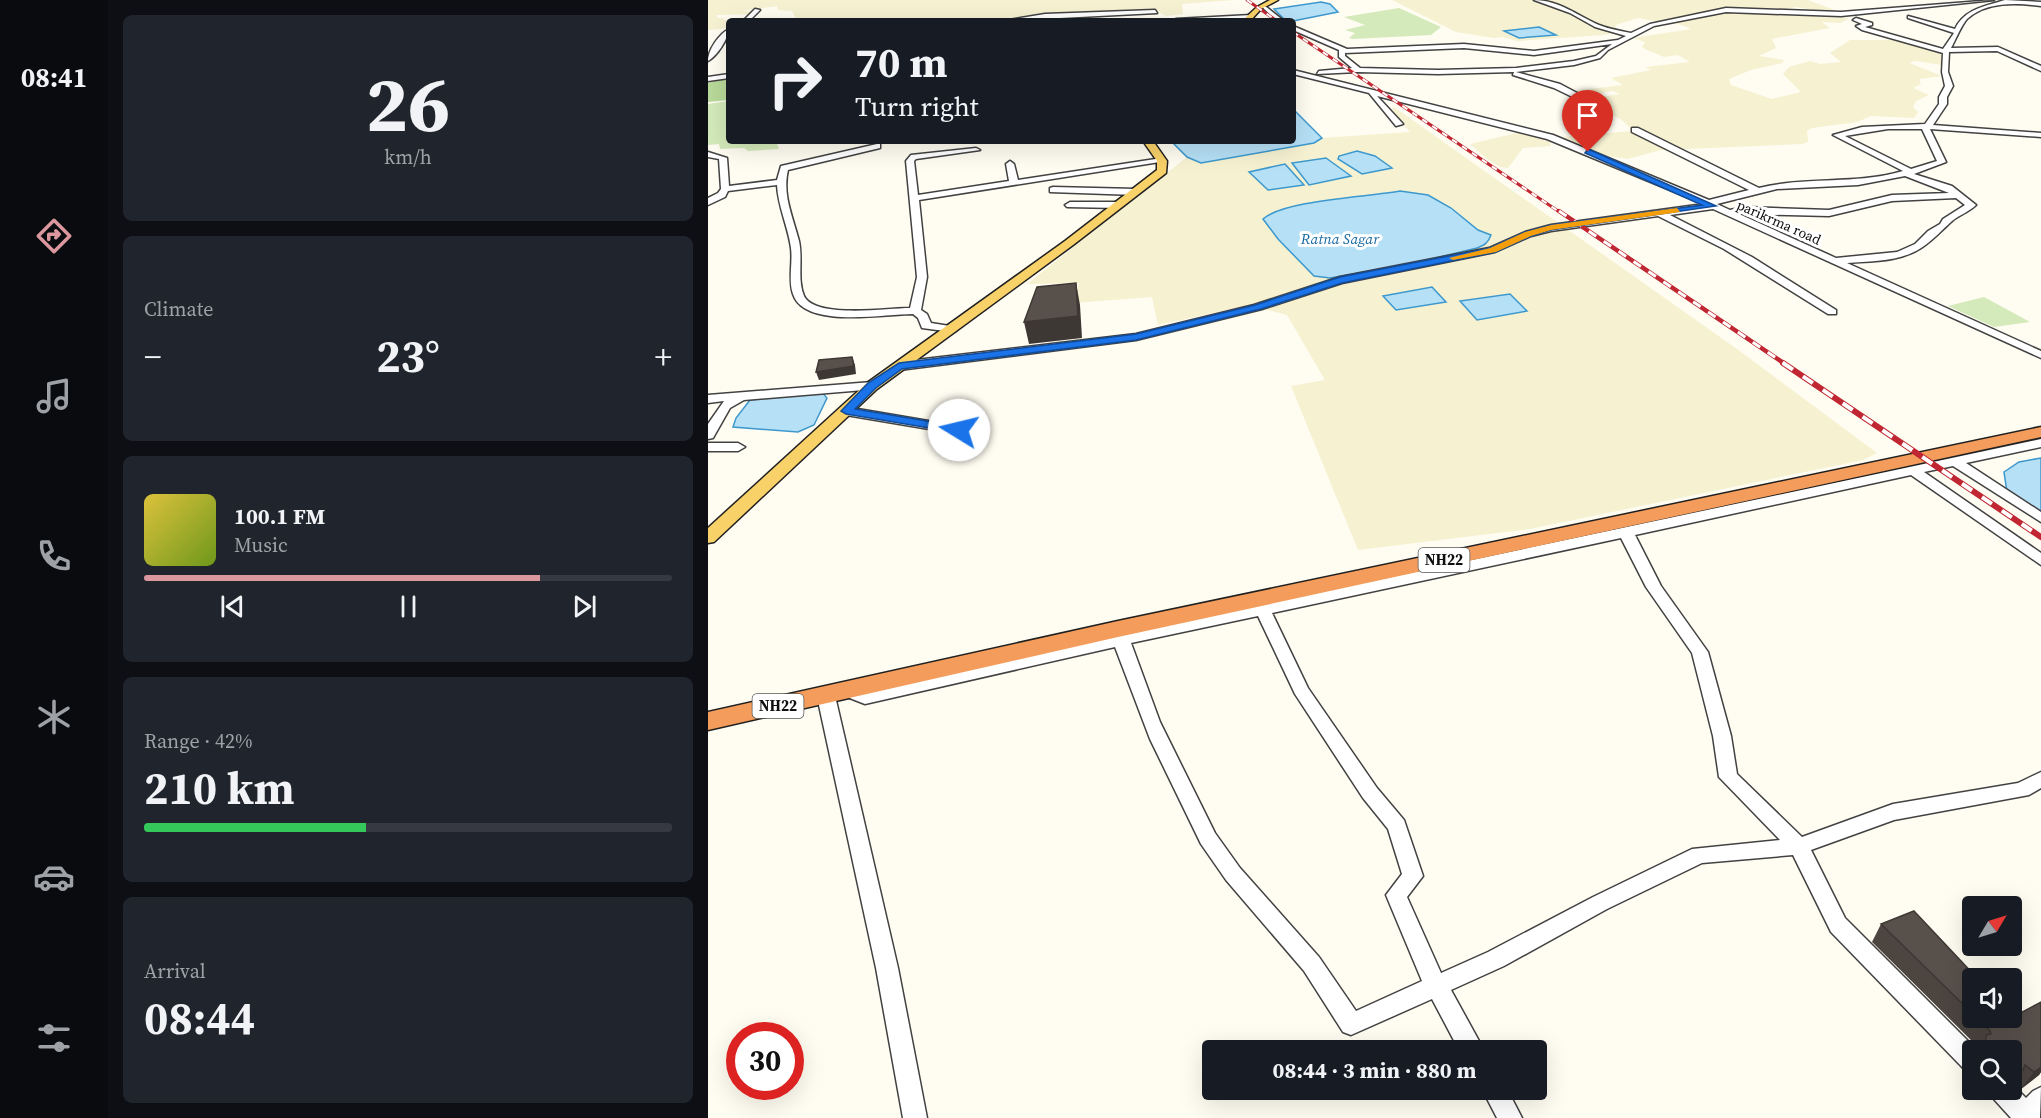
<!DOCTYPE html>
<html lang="en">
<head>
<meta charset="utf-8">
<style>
  :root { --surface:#171b24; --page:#20242c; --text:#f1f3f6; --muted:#9ea1a6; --line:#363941; --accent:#db979e }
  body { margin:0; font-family:"Source Serif 4",serif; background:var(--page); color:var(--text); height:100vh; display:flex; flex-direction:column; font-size:22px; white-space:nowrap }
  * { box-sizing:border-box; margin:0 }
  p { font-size:20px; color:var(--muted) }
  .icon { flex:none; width:33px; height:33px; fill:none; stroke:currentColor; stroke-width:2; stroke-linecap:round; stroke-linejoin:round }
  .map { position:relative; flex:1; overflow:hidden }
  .drawer { display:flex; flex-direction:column; gap:15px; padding:15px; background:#0d0f14; width:600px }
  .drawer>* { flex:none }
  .guide { position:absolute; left:18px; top:18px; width:570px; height:126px; border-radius:6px; box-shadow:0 6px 24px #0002; background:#171b24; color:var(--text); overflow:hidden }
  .needle { width:39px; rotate:52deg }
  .tools { position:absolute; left:1254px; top:896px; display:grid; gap:12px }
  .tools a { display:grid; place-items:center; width:60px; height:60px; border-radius:6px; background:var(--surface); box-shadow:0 6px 24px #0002; font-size:30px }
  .speed { position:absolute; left:18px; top:1022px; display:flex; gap:12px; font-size:30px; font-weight:700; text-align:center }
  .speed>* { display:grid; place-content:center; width:78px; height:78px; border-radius:50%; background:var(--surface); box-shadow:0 6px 24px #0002; line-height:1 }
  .speed .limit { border:9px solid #d22; background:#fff; color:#111 }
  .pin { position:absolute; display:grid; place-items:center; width:51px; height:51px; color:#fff; margin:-62px -26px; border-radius:50% 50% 50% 0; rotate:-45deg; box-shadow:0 0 6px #0007 }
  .pin .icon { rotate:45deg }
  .me { position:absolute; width:66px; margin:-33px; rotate:279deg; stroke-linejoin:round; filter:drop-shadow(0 0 4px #0008) }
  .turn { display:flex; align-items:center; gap:21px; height:126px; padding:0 30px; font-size:27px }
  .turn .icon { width:78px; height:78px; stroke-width:2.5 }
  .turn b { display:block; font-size:42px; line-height:51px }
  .big { font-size:45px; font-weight:700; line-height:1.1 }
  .drawer .widget { flex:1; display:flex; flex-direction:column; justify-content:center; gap:9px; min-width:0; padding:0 21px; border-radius:9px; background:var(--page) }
  .drawer .dial { align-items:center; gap:0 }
  .dial b { font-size:78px; line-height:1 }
  .song { display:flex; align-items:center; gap:18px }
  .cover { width:72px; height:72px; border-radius:9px; background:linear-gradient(135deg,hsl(50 70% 55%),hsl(80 70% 35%)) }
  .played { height:6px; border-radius:3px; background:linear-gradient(90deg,var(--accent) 75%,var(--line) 75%) }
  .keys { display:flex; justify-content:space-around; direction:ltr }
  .heat { display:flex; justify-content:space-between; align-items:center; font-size:33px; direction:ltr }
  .charge { height:9px; border-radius:4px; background:linear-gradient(90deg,#34c759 42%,var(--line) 0) }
  .trip { position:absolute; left:494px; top:1040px; width:345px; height:60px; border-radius:6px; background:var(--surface); box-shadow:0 6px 24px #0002; font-weight:700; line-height:60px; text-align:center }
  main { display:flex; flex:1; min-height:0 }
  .dock { display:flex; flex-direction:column; width:108px; justify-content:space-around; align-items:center; background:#090b0e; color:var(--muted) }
  .dock .icon { width:42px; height:42px }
  .dock .selected { color:var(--accent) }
  .dock b { font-size:27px; color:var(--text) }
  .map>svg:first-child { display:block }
</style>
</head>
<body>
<main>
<nav class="dock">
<b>08:41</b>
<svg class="icon selected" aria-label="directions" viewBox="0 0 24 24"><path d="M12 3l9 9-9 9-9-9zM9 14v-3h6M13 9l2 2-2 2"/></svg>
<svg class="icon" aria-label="music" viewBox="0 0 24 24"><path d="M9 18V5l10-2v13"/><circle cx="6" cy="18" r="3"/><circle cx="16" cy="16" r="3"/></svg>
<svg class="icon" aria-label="phone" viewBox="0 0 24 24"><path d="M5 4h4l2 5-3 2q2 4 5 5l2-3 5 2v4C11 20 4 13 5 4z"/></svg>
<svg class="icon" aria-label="climate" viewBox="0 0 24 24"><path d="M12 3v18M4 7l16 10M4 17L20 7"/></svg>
<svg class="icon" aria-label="car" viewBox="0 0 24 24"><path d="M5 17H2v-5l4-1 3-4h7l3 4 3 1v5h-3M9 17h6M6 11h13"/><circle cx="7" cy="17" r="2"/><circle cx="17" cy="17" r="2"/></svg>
<svg class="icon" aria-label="filters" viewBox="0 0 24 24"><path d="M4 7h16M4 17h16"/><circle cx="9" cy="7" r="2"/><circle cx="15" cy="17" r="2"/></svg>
</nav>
<section class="drawer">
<div class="widget dial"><b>26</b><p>km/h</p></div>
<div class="widget"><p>Climate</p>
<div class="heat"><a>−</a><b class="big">23°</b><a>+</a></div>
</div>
<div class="widget">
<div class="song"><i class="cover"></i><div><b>100.1 FM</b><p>Music</p></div></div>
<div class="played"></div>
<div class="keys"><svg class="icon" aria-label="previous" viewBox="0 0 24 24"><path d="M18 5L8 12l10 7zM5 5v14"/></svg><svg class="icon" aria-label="pause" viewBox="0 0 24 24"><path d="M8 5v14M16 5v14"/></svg><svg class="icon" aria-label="next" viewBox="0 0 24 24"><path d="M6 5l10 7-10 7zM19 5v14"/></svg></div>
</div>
<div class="widget"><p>Range · 42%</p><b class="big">210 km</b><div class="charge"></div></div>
<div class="widget"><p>Arrival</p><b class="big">08:44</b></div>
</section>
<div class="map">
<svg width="1333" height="1118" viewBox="0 0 1333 1118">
  <rect width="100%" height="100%" fill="#fffcf1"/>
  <path fill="#f5f1d1" d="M0,0h525l-51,4 1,10 -17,2 -9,-5 -87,4h29l1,4 15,-1 4,3h-109l16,-3 -27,3h-202l-5,-10 -14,-1 -1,-4 -37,5h13l-3,3 -33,1v3h7l-1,2 26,-3 -4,4h-16v7l-21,2z
    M684,0h416l29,11 -4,2 -37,-6 -10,2h-62l-65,13 -21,-4 -22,7 -1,8 -11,2 -87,6 -14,-4 -9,1 -38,-6z
    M1013,11l120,5 8,3 -9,4 -18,-1 8,6 -58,11 4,9 -17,8 25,4 -2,3 -31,7 -22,9 2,6 41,14 29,-7 -18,-18 6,-7 21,-6 10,3 21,-2 -11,-9 20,-13h47l46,11 -1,14 -26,-4 -7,2 33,13 -23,3 2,5 -8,4 16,7 -13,6 -3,6 5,5 -4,6 -43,-2 -14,6 -45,6 -5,3 1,11 -6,2 -141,6 -34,9 -30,-5 -34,-17 70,-6 -10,-10 -35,-22 32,-5 -7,-3 -32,5 -8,-5 50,-6 -12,-7 40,-8 -6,-3 45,-5 -12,-7 -14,2 -17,-7 -5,-3 3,-5 -12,-4 58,-9 -18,-7z
    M686,107l343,242 140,104 -14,7 -333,69 -172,21 -67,-164 34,-6 -38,-65 -38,-10 -91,20 -6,-28 -79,6 6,-20 -52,1 160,-127 20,6 16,-5 91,-15 8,-5 88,-6 -15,-17 -3,-6z
    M813,132l29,10 1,4 -28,2 -15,20 -8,-1 -13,-8 -17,-15z"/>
  <path fill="#d4eaba" d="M691,8l42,19 -10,8 -78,4 -4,-1 6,-5 -10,-3 20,-5 -21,-8z
    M21,101v40h47l3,8 -31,2 -4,-3 -24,1 -1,-5 -11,1v-41z
    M1276,297l46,25 -36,5 -46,-21z"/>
  <path fill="#b9da9a" d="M21,77v23l-21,2v-19z"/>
  <path fill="#b6e0f6" stroke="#3d98cd" stroke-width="1.5" d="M613,2l9,2 8,8 -45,9 -8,-1 -11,-11z
    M831,27l17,8 -37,3 -15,-7z
    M585,109l29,29 -8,5 -113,20 -14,-6 -16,-16h122z
    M649,151l18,5 17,12 -30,6 -24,-15 1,-3z
    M618,158l25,18 -42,9 -17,-22z
    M577,164l19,21 -36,5 -19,-18z
    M692,191l28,4 23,13 27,22 13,5c-3,8 -6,10 -14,13l-71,17 -76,13 -16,-2 -36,-37 -15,-20c21,-19 105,-22 137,-28z
    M724,287l14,15 -50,8 -13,-14z
    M802,294l17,17 -50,9 -17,-19z
    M113,391l6,7 -13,27 -16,7 -65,-5 3,-9 14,-18z
    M1333,458v54l-34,-20 -3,-20 15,-10z"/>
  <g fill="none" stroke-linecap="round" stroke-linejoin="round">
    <defs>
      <path id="minor" d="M826,0c25,0 44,16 65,25 10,4 22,6 32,8l19,-9 76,-16 115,4 153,-12 -153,16 -115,-4 -72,14 -46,24 -8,8 -26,7 -58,7 44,12 36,19 -3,4 -39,-19 -41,-13 1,-3 -76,2 -80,-2 -41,2 2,-3 33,-3 -13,-11v-7l-46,-20v-4l54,23 117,-5 70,7 84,-11 8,-4 -31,-9 -25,-14zM904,44l-16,12 -22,5 -58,7 -78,2 -78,-2 -15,-12v-3l119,-5 70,7z
        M1297,0l36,2v4c-24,-3 -54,-5 -74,13 -5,5 -12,22 -16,29l47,-1 43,19v5l-44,-20 -48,1 -1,20 5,14 -6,11v7l-14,21 108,8v4l-111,-8 16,33 -32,12 38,12 24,19c-7,7 -17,10 -24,16 -9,8 -20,20 -31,27 -21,14 -50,13 -74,15l194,88v7l-328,-149 -43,6 82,42 84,53v4h-8l-104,-65 -66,-33 -107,15 -20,5 -36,16 -153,31 -80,26 -126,31 -237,30 -6,-4 6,-4 237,-28 118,-29 86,-28 149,-29 36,-16 26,-7 153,-21 -157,-65 -170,-43 26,28 -7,2 -27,-33 -76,-19v-4l260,65 156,65 40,-10 -117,-58v-4h6l121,60c47,-12 97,-3 144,-17l-70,-36 29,-8 63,-3 14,-20v-7l6,-11 -3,-14 1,-19 -81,-23 -6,-4 6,-2 -9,-4 3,-2 16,5v2l-7,2 78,22 11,-16 -46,-15v-2l47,13c9,-20 31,-23 50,-29zM1180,129h34l15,32 -26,8 -66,-33zM1197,176l44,17 -57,2 -63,15 -84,-3 -15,3 -13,-6 60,-15 81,-4zM1248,198l9,7 -22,14 -3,5 -12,7 -13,13 -18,8 -61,6 -97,-44 90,2 63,-15z
        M553,6h4l19,15h-7z
        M47,9l5,1 -11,11h-6z
        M447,10l2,3 -154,8 42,-7z
        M543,15l2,3 -80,3 3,-2z
        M21,29c-1,10 -12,27 -21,32 0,-11 11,-27 21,-32z
        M21,74v4l-21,3v-4z
        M169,144h3v4l-92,22c-6,25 5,47 11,71 4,18 -2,39 5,55 11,23 84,12 106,12l7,-31 -11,-116 5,-6 65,-7 4,2 -64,9 -2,2 4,34 91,-14 -3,-17 4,-3 4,3 4,16 144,-22 4,3 -247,39 8,77 -6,33 6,4 4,9 25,4v4l-4,1 -30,-4 -4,-10 -5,-4c-29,0 -109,15 -120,-20 -5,-14 0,-31 -2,-46 -3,-22 -13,-41 -14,-63l-49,6 -3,6 -17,8v-7l10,-5 3,-4 -2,-30 -11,-2v-5l19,6 2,28 48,-6 4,-14z
        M345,187l83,2 4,3 -4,3 -86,-3v-4z
        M362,202h49l5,3 -5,3 -52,-1 -2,-2z
        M164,382l6,4 -2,3 -132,11 -14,8 -17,30 -5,1v-15l16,-23 -16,2v-8z
        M249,403l6,4 2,23 -6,4 -113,-19 -6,-4 6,-4 106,18 -1,-18z
        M1333,439v8l-75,16 75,49v10l-88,-56 -29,6 117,81v12l-130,-90 -276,60 26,51 47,66 23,84 6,38 65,63 91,-33 125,-21 23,-11v16l-12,7 -135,25 -83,30 34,68 132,132h-5v22l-8,-3 -133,-137 -38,-77 -91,8 -95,46 -103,57 -53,24 33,60h-25l-27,-51 -81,36 -8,-3 -39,-61 -78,-91 -25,-36 -51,-105 -35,-92 -250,57 -23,-9 -3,-4 3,-4 6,-2 18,6 246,-55 -1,-5 2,-4h12l3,6zM913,538l25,49 46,66 21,83 6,41 61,63 -88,9 -99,48 -105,55 -47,21 -34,-76 16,-21 -19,-56 -27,-32 -69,-100 -36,-75zM550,616l37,78 68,104 25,31 14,45 -16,21 36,86 -66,30 -37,-54 -79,-89 -25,-35 -55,-111 -29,-79z
        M0,443h30l7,4 -7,4h-30z
        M118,690l6,2 3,4 63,272 29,150h-24l-27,-150 -59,-272 3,-4z
        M1304,1084l14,14 7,-7 8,-4 -1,31h-29l-19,-21 -4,-8h24z
        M774,1089h25l15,29h-25z"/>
      <path id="major" d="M562,0h8l-17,9 -11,12h-8l15,-14z
        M435,141h10l14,20 -1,12 -93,72 -196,144 -163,153 -6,1v-15l159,-145 198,-142 92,-71v-9z"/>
      <path id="highway" d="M1333,427v10l-923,200 -410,93v-18l410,-91z"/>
    </defs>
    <use href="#minor" stroke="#424242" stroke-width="3"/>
    <use href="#major" stroke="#202020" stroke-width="3"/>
    <use href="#highway" stroke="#202020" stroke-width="3"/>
    <use href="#minor" fill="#fff" fill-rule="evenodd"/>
    <use href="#major" fill="#f8d169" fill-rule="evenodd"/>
    <use href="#highway" fill="#f49c5b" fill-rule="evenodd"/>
    <defs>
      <path id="rail-far2" d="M539,0l30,21
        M585,32l268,181"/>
      <path id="rail-far1" d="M851,211l226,153"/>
      <path id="rail" d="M1075,363l258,174"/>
    </defs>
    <use href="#rail-far2" stroke="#c02732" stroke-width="3"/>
    <use href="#rail-far1" stroke="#c02732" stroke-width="4.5"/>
    <use href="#rail" stroke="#c02732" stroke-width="6"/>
    <use href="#rail-far2" stroke="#fff" stroke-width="2" stroke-dasharray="6" stroke-linecap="butt"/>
    <use href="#rail-far1" stroke="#fff" stroke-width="3" stroke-dasharray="9" stroke-linecap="butt"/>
    <use href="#rail" stroke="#fff" stroke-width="4" stroke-dasharray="12" stroke-linecap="butt"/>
  </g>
  <path fill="#4c4540" d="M1173,924l91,54v39h41l28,-15v70l-2,3 -18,14 -8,-6 -1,1v-34h-36l2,-3 -106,-105z"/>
  <path fill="#3e3834" d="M368,283l4,22 2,33 -53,6 -5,-22z
    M144,357l3,8 1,9 -37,6 -3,-8z
    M1333,1067v5l-2,3 -18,14 13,-17z"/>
  <path fill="#58504b" stroke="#3e3834" stroke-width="1.5" d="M368,283l2,33 -54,6 13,-35z
    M144,357l2,9 -38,6 3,-12z
    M1206,911l63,67h-5v35l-91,-89z
    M1333,1002v65l-7,5 -9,-7 -2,5h-11v-20h-20l-6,-6v-9l5,-1 -1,-3 -14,-14h36v-2l1,2z"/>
  <path fill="#1a73e8" stroke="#114b97" stroke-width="1.5" d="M880,149l128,57 -165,24 -20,6 -35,16 -154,31 -81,26 -125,31 -234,29 -26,19 -21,21 108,18 2,3 -6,3 -113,-19 -5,-3 27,-28 31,-20 237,-29 119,-29 85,-28 150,-29 35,-16 26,-7 151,-20 -117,-52z"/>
  <path fill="#f59e0b" d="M969,208l3,4 -129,18 -20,6 -35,16 -43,8 -4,-2 41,-10 35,-16 26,-7z"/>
  <g text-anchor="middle" stroke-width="6" stroke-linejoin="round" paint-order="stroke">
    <g font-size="14" fill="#0f0f0f" stroke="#fff">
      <text transform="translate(1071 222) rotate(24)" y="5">parikrma road</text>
    </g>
    <g font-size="15" font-style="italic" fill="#1869a2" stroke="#fff">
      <text x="632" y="244">Ratna Sagar</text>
    </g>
    <g fill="#fff" stroke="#575757" stroke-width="1.5">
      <rect x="710.5" y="548" width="51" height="24" rx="4.5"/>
      <rect x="44.5" y="694" width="51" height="24" rx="4.5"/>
    </g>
    <g font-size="15" font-weight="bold" fill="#0f0f0f">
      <text x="736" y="565">NH22</text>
      <text x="70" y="711">NH22</text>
    </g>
  </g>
</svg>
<div class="tools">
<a><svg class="needle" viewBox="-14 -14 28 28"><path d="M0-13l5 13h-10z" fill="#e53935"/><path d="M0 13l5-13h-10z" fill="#9ea1a6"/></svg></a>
<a><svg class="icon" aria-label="sound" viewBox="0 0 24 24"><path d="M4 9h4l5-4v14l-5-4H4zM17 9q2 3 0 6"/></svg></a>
<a><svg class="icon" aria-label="search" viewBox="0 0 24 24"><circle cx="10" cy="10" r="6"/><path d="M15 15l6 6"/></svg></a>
</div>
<div class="speed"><div class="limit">30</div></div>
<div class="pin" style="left:880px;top:152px;background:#d93025"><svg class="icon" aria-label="arrive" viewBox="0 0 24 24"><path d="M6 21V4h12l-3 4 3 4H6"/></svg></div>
<svg class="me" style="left:251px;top:430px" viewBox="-20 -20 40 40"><circle r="19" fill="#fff"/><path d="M0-13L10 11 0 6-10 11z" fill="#1a73e8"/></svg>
<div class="trip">08:44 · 3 min · 880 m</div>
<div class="guide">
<div class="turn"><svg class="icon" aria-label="right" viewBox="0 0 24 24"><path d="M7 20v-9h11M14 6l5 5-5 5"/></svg><div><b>70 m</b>Turn right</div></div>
</div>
</div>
</main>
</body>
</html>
